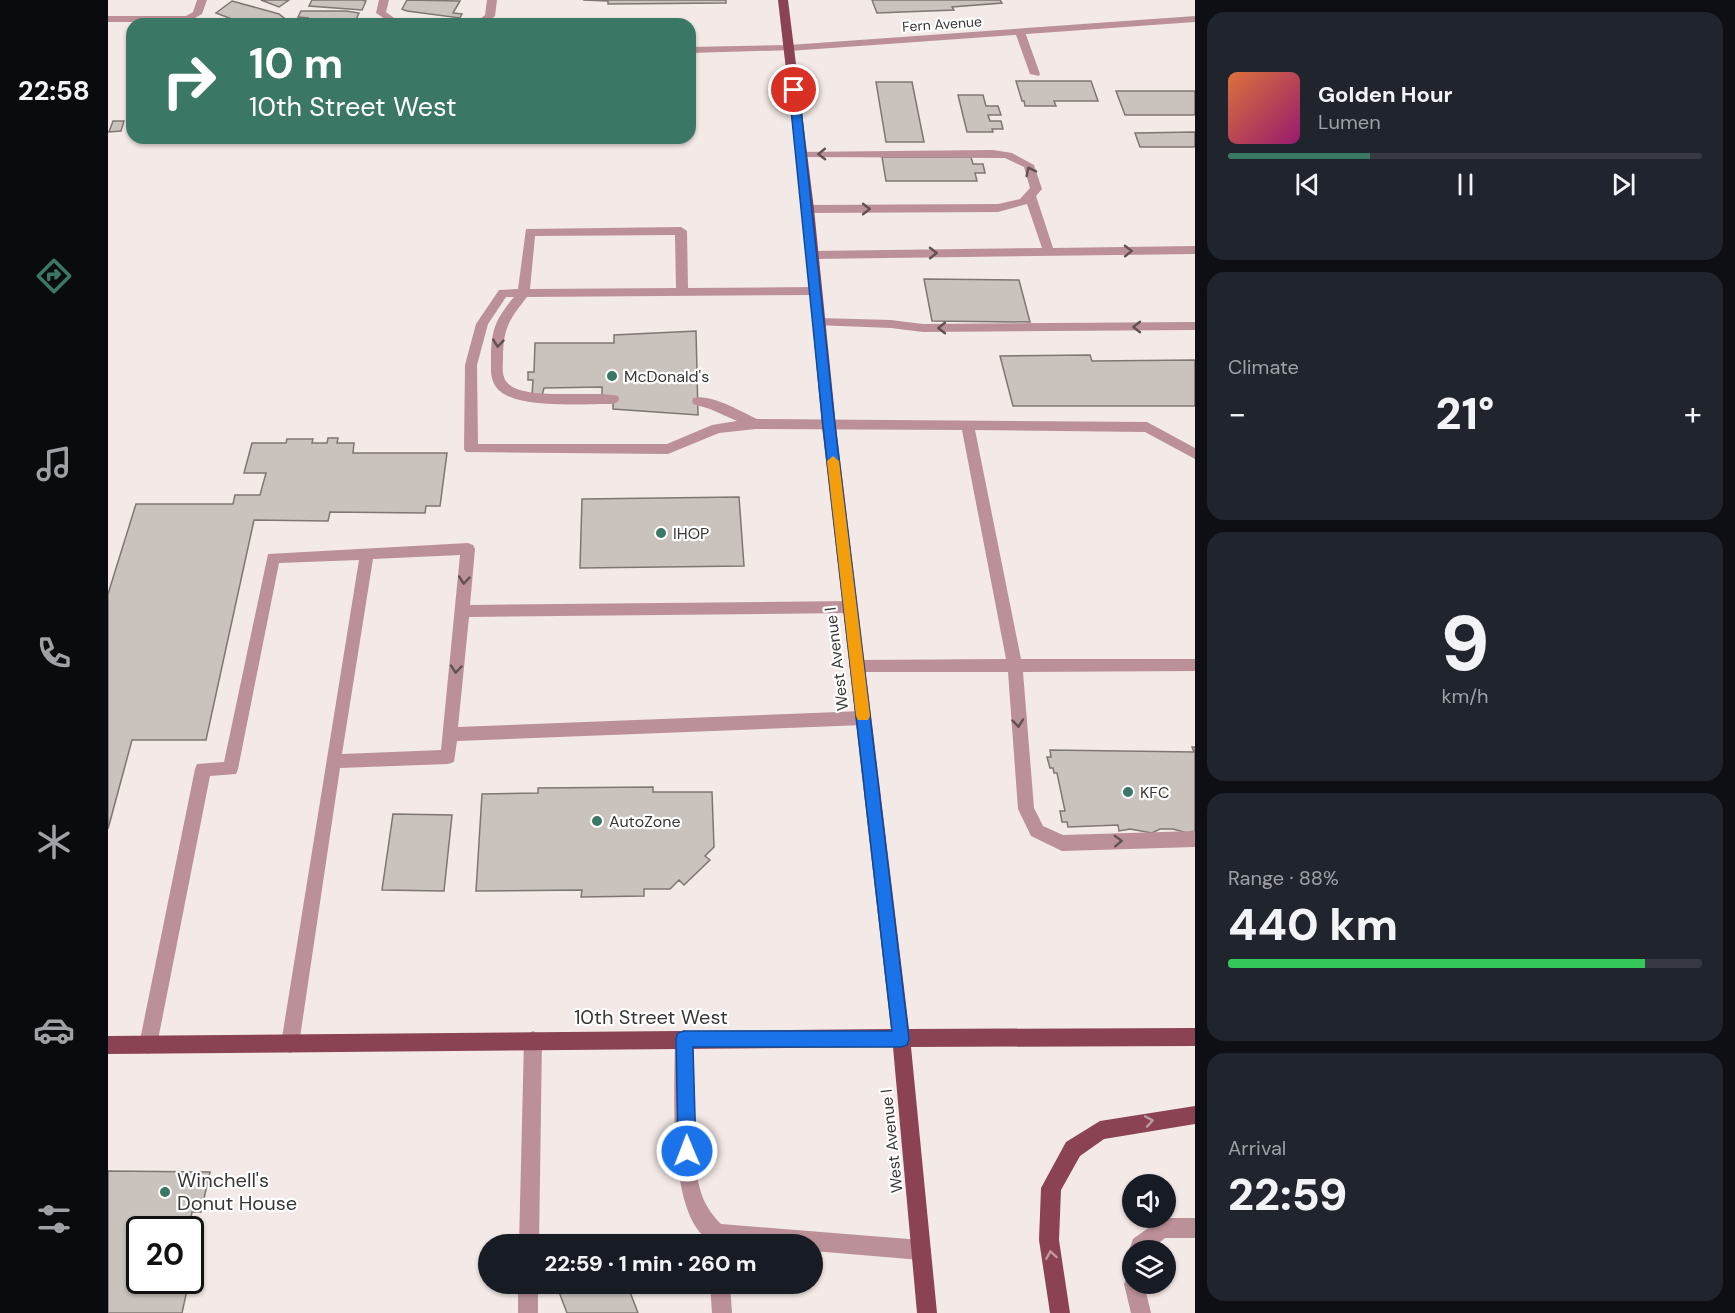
<!DOCTYPE html>
<html lang="en">
<head>
<meta charset="utf-8">
<style>
  :root { --surface:#171b24; --page:#20242c; --text:#f1f3f6; --muted:#9ea1a6; --line:#363941; --accent:#3a7865 }
  body { margin:0; font-family:"DM Sans",sans-serif; background:var(--page); color:var(--text); height:100vh; display:flex; flex-direction:column; font-size:22px; white-space:nowrap }
  * { box-sizing:border-box; margin:0 }
  p { font-size:20px; color:var(--muted) }
  .icon { flex:none; width:33px; height:33px; fill:none; stroke:currentColor; stroke-width:2; stroke-linecap:round; stroke-linejoin:round }
  .map { position:relative; flex:1; overflow:hidden }
  .sheet { display:flex; flex-direction:column; gap:12px; padding:12px; background:#0d0f14; width:540px }
  .sheet>* { flex:none }
  .guide { position:absolute; left:18px; top:18px; width:570px; height:126px; border-radius:18px; box-shadow:0 2px 4px #0004; background:#3a7865; color:#fff; overflow:hidden }
  .controls { position:absolute; left:1014px; top:1174px; display:grid; gap:12px }
  .controls a { display:grid; place-items:center; width:54px; height:54px; border-radius:50%; background:var(--surface); box-shadow:0 2px 4px #0004; font-size:30px }
  .speed { position:absolute; left:18px; top:1216px; display:flex; gap:12px; font-size:30px; font-weight:700; text-align:center }
  .speed>* { display:grid; place-content:center; width:78px; height:78px; border-radius:50%; background:var(--surface); box-shadow:0 2px 4px #0004; line-height:1 }
  .speed .limit { border:3px solid #111; border-radius:9px; background:#fff; color:#111 }
  .pin { position:absolute; display:grid; place-items:center; width:51px; height:51px; color:#fff; margin:-26px; border:3px solid #fff; border-radius:50%; box-shadow:0 2px 6px #0007 }
  .me { position:absolute; width:66px; margin:-33px; rotate:359deg; stroke-linejoin:round; filter:drop-shadow(0 0 4px #0008) }
  .turn { display:flex; align-items:center; gap:21px; height:126px; padding:0 24px; font-size:27px }
  .turn .icon { width:78px; height:78px; stroke-width:2.5 }
  .turn b { display:block; font-size:42px; line-height:51px }
  .big { font-size:45px; font-weight:800; line-height:1.1 }
  .sheet .tile { flex:1; display:flex; flex-direction:column; justify-content:center; gap:9px; min-width:0; padding:0 21px; border-radius:18px; background:var(--page) }
  .sheet .dial { align-items:center; gap:0 }
  .dial b { font-size:78px; line-height:1 }
  .song { display:flex; align-items:center; gap:18px }
  .cover { width:72px; height:72px; border-radius:9px; background:linear-gradient(135deg,hsl(20 70% 55%),hsl(320 70% 35%)) }
  .played { height:6px; border-radius:3px; background:linear-gradient(90deg,var(--accent) 30%,var(--line) 30%) }
  .keys { display:flex; justify-content:space-around; direction:ltr }
  .heat { display:flex; justify-content:space-between; align-items:center; font-size:33px; direction:ltr }
  .charge { height:9px; border-radius:4px; background:linear-gradient(90deg,#34c759 88%,var(--line) 0) }
  .trip { position:absolute; left:370px; top:1234px; width:345px; height:60px; border-radius:30px; background:var(--surface); box-shadow:0 2px 4px #0004; font-weight:800; line-height:60px; text-align:center }
  main { display:flex; flex:1; min-height:0 }
  .tabs { display:flex; flex-direction:column; width:108px; justify-content:space-around; align-items:center; background:#090b0e; color:var(--muted) }
  .tabs .icon { width:42px; height:42px }
  .tabs .active { color:var(--accent) }
  .tabs b { font-size:27px; color:var(--text) }
  .map>svg:first-child { display:block }
</style>
</head>
<body>
<main>
<nav class="tabs">
<b>22:58</b>
<svg class="icon active" aria-label="directions" viewBox="0 0 24 24"><path d="M12 3l9 9-9 9-9-9zM9 14v-3h6M13 9l2 2-2 2"/></svg>
<svg class="icon" aria-label="music" viewBox="0 0 24 24"><path d="M9 18V5l10-2v13"/><circle cx="6" cy="18" r="3"/><circle cx="16" cy="16" r="3"/></svg>
<svg class="icon" aria-label="phone" viewBox="0 0 24 24"><path d="M5 4h4l2 5-3 2q2 4 5 5l2-3 5 2v4C11 20 4 13 5 4z"/></svg>
<svg class="icon" aria-label="climate" viewBox="0 0 24 24"><path d="M12 3v18M4 7l16 10M4 17L20 7"/></svg>
<svg class="icon" aria-label="car" viewBox="0 0 24 24"><path d="M5 17H2v-5l4-1 3-4h7l3 4 3 1v5h-3M9 17h6M6 11h13"/><circle cx="7" cy="17" r="2"/><circle cx="17" cy="17" r="2"/></svg>
<svg class="icon" aria-label="filters" viewBox="0 0 24 24"><path d="M4 7h16M4 17h16"/><circle cx="9" cy="7" r="2"/><circle cx="15" cy="17" r="2"/></svg>
</nav>
<div class="map">
<svg width="1087" height="1313" viewBox="0 0 1087 1313">
  <rect width="100%" height="100%" fill="#f3e9e6"/>
  <path fill="#cac3bd" stroke="#7d7771" stroke-width="1.5" d="M153,0h28l-10,7z
    M204,0h50l4,1 -4,9 -53,-4z
    M299,0l53,1 -7,12 9,1 -2,4 -53,-7 -5,-2z
    M475,0h143v3l-118,1v-3z
    M764,0h128l2,3 -50,4 2,3 -77,3z
    M124,1l47,13 5,4 -6,4 6,2 -42,-1 -26,-10z
    M193,11h45l13,2 -5,11h-17l-31,-1 2,-5 -10,-1z
    M908,81h75l7,20h-44l2,5h-31l-1,-5h-2z
    M768,82h36l12,60h-38z
    M1008,91h79v24h-70z
    M850,95h25l3,11h12l3,9h-13l2,6h11l2,8h-11l1,3h-26z
    M5,121h11l-3,10 -12,1z
    M1087,132v15h-55l-5,-14z
    M774,157h89l2,7h10l2,9h-10l2,8h-91z
    M816,279l95,1 11,42 -98,-1z
    M588,331l2,84 -85,-6v-12h-11v-10l-58,1 -2,8h-10l1,-16h-5v-8h6l1,-29h79v-8z
    M982,355l2,6 103,-1v46h-182l-13,-50z
    M220,438h10l-1,5h17l-1,10h94l-7,53h-14l-1,7 -95,-1 -2,9 -74,-1 -48,220h-74l-24,89v-235l28,-90h97l2,-9h25l6,-22h-22l8,-30h34l1,-4h26l-1,4h15z
    M631,497l5,69 -164,2 2,-69z
    M1084,747h3v84l-8,2 -14,-4h-13l-8,4 -22,-4 -11,2 -1,-6 -50,2 -1,-5h-5l-2,-11h5l-8,-38h-3l-1,-5h-3l-3,-11h4l-1,-7 144,2z
    M545,787v5h59l2,55 -9,9 5,4 -26,25 -5,-5 -9,9h-26v7l-63,1 1,-7 -106,1 6,-97 56,-1v-5z
    M285,814l59,1 -8,76 -62,-1z
    M0,1171l102,1 -9,40h-9l-3,18h-49v51h49l-7,32h-74z
    M448,1284h71l11,29h-71z"/>
  <g fill="none" stroke-linecap="round" stroke-linejoin="round">
    <path fill="#bb9098" fill-rule="evenodd" d="M89,0h10l-5,14 -14,8h-80v-6h78l7,-4z
      M271,0h10l-3,12 8,6 84,3 7,-6 2,-15h10l-2,16 -9,8h-94l-16,-11z
      M909,30l8,2 15,42 -1,2 -9,-2 -15,-42z
      M681,45l4,1v4l-103,3v-6z
      M885,150l19,3 22,12 8,24 -6,7 17,52 142,-2v8l-383,5 -6,-4 6,-4 230,-3 -15,-44 -29,8 -190,1 -6,-4 6,-4 190,-1 22,-5 10,-11 -6,-21 -19,-9 -204,-1 -5,-3 1,-2z
      M573,227l6,4 1,57 128,-1 6,4 -6,4 -289,2c-18,23 -24,31 -24,62 0,5 -1,13 1,18 7,27 91,12 114,19l1,3 -1,3 -5,2c-28,-1 -99,7 -117,-17 -6,-9 -5,-17 -5,-27 0,-30 4,-40 23,-63h-8l-18,27 -11,41 1,79h189l45,-19 25,-4 -27,-12 -17,-5 -1,-3 1,-3c17,-5 49,14 64,21l390,3 48,26v11l-50,-27 -170,-2 46,229h174v12l-172,1 11,136 9,18 20,9 132,-4v16l-133,4 -31,-15 -13,-27 -10,-137h-151l-5,-2 -3,-4 3,-4 5,-2 149,-1 -44,-229 -206,-1 -37,4 -51,21 -202,-2 -2,-3 1,-84 11,-41 23,-34 19,-1 8,-60zM567,235l1,53 -146,1 5,-53z
      M711,318l72,2 32,4 272,-2v8l-272,2 -32,-4 -76,-3v-6z
      M360,543l5,2 2,4 -5,56 380,-4 5,2 2,4 -2,4 -5,2 -381,4 -11,110 405,-16 5,2 3,5 -3,5 -5,2 -406,16 -3,21 -6,2 -108,4 -41,276 -3,6 -6,3 -6,-3 -3,-6 78,-484 -80,3 -41,206 -2,5 -26,2 -53,269 -3,6 -6,3 -6,-3 -3,-6 56,-276 2,-5 27,-2 44,-208zM352,555l-19,195 -99,4 31,-195z
      M576,1030l6,3 3,6c1,43 -5,120 10,159 4,10 11,19 18,26l200,16 7,3 3,7 -3,7 -7,3 -108,-9v-6c-25,0 -76,4 -97,-2 -51,-14 -41,-162 -41,-204l3,-6z
      M425,1031l6,3 3,6 -3,205h-20l5,-205 3,-6z
      M1054,1218h33v20h-30l-16,13h-17v7l-3,-7 4,-12z
      M1024,1275v9h12l7,29h-20l-7,-29 3,-7z
      M410,1284h20v29h-20z
      M602,1284h20l2,29h-20z"/>
    <path fill="#bb9098" fill-rule="evenodd" d="M1087,16v6l-406,29 -5,-3 5,-3z"/>
    <path fill="#8b4354" fill-rule="evenodd" d="M670,0h10l26,209 22,217 73,603 286,-1v18l-284,1 26,266h-20l-24,-266 -785,7v-18l783,-7 -69,-603 -20,-217z
      M1087,1106v18l-91,15 -24,17 -19,34 -2,50 11,73h-20l-11,-73 2,-52 25,-46 34,-21z"/>
  </g>
  <defs><path id="oneway-chevron" d="M-2-3.5L2.5 0L-2 3.5" fill="none" stroke-width="1.6" stroke-linecap="round" stroke-linejoin="round" transform="scale(1.5)"/></defs>
  <g stroke="#615153">
    <use href="#oneway-chevron" transform="translate(714 154) rotate(179)"/>
    <use href="#oneway-chevron" transform="translate(922 171) rotate(-116)"/>
    <use href="#oneway-chevron" transform="translate(758 209)"/>
    <use href="#oneway-chevron" transform="translate(1020 251) rotate(-1)"/>
    <use href="#oneway-chevron" transform="translate(825 253) rotate(-1)"/>
    <use href="#oneway-chevron" transform="translate(1029 327) rotate(180)"/>
    <use href="#oneway-chevron" transform="translate(834 328) rotate(180)"/>
    <use href="#oneway-chevron" transform="translate(390 343) rotate(96)"/>
    <use href="#oneway-chevron" transform="translate(356 580) rotate(96)"/>
    <use href="#oneway-chevron" transform="translate(348 669) rotate(95)"/>
    <use href="#oneway-chevron" transform="translate(910 723) rotate(85)"/>
    <use href="#oneway-chevron" transform="translate(1010 841) rotate(-2)"/>
  </g>
  <g stroke="#bf98a1">
    <use href="#oneway-chevron" transform="translate(1041 1121) rotate(-10)"/>
    <use href="#oneway-chevron" transform="translate(943 1255) rotate(-99)"/>
  </g>
  <path fill="#1a73e8" stroke="#114b97" stroke-width="1.5" d="M686,87l5,3 36,336 74,613 -2,6 -6,2h-208l3,104 -3,6 -6,3 -6,-3 -3,-6 -2,-112 2,-6 6,-2h208l-69,-605 -34,-336z"/>
  <path fill="#f59e0b" d="M725,456l6,5 31,255 -2,4h-10l-2,-4 -29,-255z"/>
  <g fill="#3a7865" stroke="#fff" stroke-width="2">
    <circle cx="504" cy="376" r="6"/>
    <circle cx="553" cy="533" r="6"/>
    <circle cx="1020" cy="792" r="6"/>
    <circle cx="489" cy="821" r="6"/>
    <circle cx="57" cy="1192" r="6"/>
  </g>
  <g text-anchor="middle" stroke-width="4.5" stroke-linejoin="round" paint-order="stroke">
    <g font-size="14" fill="#3a3635" stroke="#fff">
      <text transform="translate(834 24) rotate(-4)" y="5">Fern Avenue</text>
    </g>
    <g font-size="16" fill="#3a3635" stroke="#fff" text-anchor="start">
      <text x="516" y="382">McDonald's</text>
      <text x="565" y="539">IHOP</text>
      <text x="1032" y="798">KFC</text>
      <text x="501" y="827">AutoZone</text>
    </g>
    <g font-size="16" fill="#3a3635" stroke="#fff">
      <text transform="translate(728 659) rotate(-97)" y="6">West Avenue I</text>
      <text transform="translate(783 1141) rotate(-96)" y="6">West Avenue I</text>
    </g>
    <g font-size="20" fill="#3a3635" stroke="#fff">
      <text x="543" y="1024">10th Street West</text>
    </g>
    <g font-size="20" fill="#3a3635" stroke="#fff" text-anchor="start">
      <text x="69" y="1187">Winchell's<tspan x="69" dy="23">Donut House</tspan></text>
    </g>
  </g>
</svg>
<div class="controls">
<a><svg class="icon" aria-label="sound" viewBox="0 0 24 24"><path d="M4 9h4l5-4v14l-5-4H4zM17 9q2 3 0 6"/></svg></a>
<a><svg class="icon" aria-label="layers" viewBox="0 0 24 24"><path d="M12 4l9 5-9 5-9-5zM3 14l9 5 9-5"/></svg></a>
</div>
<div class="speed"><div class="limit">20</div></div>
<div class="pin" style="left:686px;top:90px;background:#d93025"><svg class="icon" aria-label="arrive" viewBox="0 0 24 24"><path d="M6 21V4h12l-3 4 3 4H6"/></svg></div>
<svg class="me" style="left:579px;top:1151px" viewBox="-20 -20 40 40"><circle r="17" fill="#1a73e8" stroke="#fff" stroke-width="3"/><path d="M0-11L8 9 0 5-8 9z" fill="#fff"/></svg>
<div class="trip">22:59 · 1 min · 260 m</div>
<div class="guide">
<div class="turn"><svg class="icon" aria-label="right" viewBox="0 0 24 24"><path d="M7 20v-9h11M14 6l5 5-5 5"/></svg><div><b>10 m</b>10th Street West</div></div>
</div>
</div>
<section class="sheet">
<div class="tile">
<div class="song"><i class="cover"></i><div><b>Golden Hour</b><p>Lumen</p></div></div>
<div class="played"></div>
<div class="keys"><svg class="icon" aria-label="previous" viewBox="0 0 24 24"><path d="M18 5L8 12l10 7zM5 5v14"/></svg><svg class="icon" aria-label="pause" viewBox="0 0 24 24"><path d="M8 5v14M16 5v14"/></svg><svg class="icon" aria-label="next" viewBox="0 0 24 24"><path d="M6 5l10 7-10 7zM19 5v14"/></svg></div>
</div>
<div class="tile"><p>Climate</p>
<div class="heat"><a>−</a><b class="big">21°</b><a>+</a></div>
</div>
<div class="tile dial"><b>9</b><p>km/h</p></div>
<div class="tile"><p>Range · 88%</p><b class="big">440 km</b><div class="charge"></div></div>
<div class="tile"><p>Arrival</p><b class="big">22:59</b></div>
</section>
</main>
</body>
</html>
